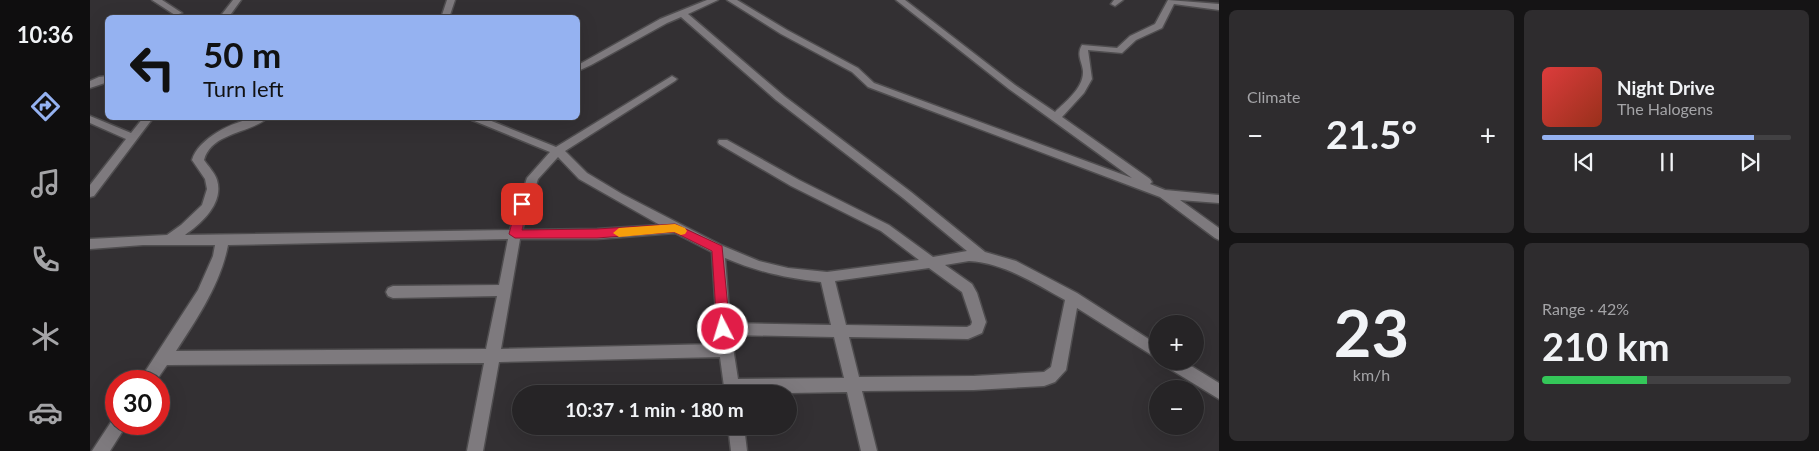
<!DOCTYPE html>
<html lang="en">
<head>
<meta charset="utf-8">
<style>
  :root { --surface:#262426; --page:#2e2c2e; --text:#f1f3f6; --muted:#a4a4a7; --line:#424143; --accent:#95b2f1 }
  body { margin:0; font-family:Lato,sans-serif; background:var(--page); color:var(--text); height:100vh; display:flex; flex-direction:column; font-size:19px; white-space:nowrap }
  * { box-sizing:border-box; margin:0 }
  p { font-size:16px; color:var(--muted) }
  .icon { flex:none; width:28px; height:28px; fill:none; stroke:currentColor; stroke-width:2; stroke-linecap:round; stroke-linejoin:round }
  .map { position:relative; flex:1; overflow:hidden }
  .drawer { display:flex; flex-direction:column; gap:10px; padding:10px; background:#151415; width:600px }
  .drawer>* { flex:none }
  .top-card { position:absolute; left:15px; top:15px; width:475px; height:105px; border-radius:8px; box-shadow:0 5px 20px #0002,0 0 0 1px var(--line); background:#95b2f1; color:#111; overflow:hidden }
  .tools { position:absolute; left:1059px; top:315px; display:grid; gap:10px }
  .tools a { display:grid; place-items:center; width:55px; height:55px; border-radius:50%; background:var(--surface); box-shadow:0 5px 20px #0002,0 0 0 1px var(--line); font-size:25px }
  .speed { position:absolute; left:15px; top:370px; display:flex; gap:10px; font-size:25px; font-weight:700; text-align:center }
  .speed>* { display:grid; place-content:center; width:65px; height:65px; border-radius:50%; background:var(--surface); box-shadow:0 5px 20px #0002,0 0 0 1px var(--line); line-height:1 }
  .speed .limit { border:8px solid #d22; background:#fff; color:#111 }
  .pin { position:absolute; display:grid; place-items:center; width:42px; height:42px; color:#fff; margin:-21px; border-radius:10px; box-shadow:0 2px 8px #0006 }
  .me { position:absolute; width:55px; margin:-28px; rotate:355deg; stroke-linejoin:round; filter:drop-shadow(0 0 4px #0008) }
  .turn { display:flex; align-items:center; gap:18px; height:105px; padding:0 15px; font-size:22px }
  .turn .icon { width:65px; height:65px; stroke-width:2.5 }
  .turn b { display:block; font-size:35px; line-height:42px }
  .big { font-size:38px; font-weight:700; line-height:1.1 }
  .drawer .widget { flex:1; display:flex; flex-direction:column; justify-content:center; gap:8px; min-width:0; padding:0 18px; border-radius:8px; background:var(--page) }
  .drawer .dial { align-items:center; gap:0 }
  .dial b { font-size:65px; line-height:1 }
  .song { display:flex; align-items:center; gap:15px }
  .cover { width:60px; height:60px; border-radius:8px; background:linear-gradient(135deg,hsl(0 70% 55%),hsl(10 70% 35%)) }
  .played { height:5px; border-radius:2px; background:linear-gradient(90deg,var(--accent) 85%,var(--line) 85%) }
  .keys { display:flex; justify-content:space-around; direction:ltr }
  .heat { display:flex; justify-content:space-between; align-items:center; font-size:28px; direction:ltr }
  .charge { height:8px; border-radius:4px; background:linear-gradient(90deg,#34c759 42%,var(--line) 0) }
  .drawer .tiles { flex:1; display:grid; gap:10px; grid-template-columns:repeat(2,1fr) }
  .trip { position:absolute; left:422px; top:385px; width:285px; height:50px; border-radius:25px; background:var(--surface); box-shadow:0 5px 20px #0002,0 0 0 1px var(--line); font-weight:700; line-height:50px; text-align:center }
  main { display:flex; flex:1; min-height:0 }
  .tabs { display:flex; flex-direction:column; width:90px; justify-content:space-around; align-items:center; background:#0f0e0f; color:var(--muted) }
  .tabs .icon { width:35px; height:35px }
  .tabs .active { color:var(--accent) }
  .tabs b { font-size:22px; color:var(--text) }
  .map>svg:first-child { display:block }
</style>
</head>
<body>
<main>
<nav class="tabs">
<b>10:36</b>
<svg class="icon active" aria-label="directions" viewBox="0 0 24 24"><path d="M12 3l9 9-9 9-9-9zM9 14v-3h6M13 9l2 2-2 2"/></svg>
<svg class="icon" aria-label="music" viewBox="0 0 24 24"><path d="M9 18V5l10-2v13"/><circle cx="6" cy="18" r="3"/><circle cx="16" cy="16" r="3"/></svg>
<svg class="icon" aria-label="phone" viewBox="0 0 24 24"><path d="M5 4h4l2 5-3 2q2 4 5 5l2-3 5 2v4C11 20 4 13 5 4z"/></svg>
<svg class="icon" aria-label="climate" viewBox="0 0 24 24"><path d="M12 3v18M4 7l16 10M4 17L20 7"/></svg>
<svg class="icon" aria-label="car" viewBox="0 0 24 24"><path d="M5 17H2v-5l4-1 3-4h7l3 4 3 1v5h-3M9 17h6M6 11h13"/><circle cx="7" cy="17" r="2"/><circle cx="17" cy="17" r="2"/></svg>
</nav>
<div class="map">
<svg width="1129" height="451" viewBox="0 0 1129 451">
  <rect width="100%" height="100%" fill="#333033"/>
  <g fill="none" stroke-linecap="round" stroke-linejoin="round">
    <defs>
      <path id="minor" d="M62,0h10l20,13 -7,2z
        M143,0h8l-13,18h-9z
        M357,0h8l-6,18h-8z
        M617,0h11l-30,14 96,82 127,96 74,60 31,9 61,32 81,52v14l-81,-51 -11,62 -11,12 -11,4 -70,4 -112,1 15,60h-16l-14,-59 -122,2 -5,-37 -221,5 -16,89h-16l17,-88 -317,2 -11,16h-17l59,-91 15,-34 2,-11h-72l-53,4v-10l77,-4 14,-10 21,-20 5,-16 -2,-10 -13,-19c7,-24 52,-45 75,-42 -15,15 -56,14 -63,42 4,6 11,13 13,20 7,23 -15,43 -32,55l325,-5 17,-52 23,-26 -78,-32 -1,-2h13l72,29 116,-71 5,3 -2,2 -110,70 22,22 35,21 101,52 36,15 29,7 39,4 92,-12 -38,-29 -90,-45 -72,-42 -1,-2 1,-2h8l72,40 90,45 44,32 34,-6 -64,-53 -127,-98 -95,-83 -14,6 -76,42 -13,6v-6l82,-46zM468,157l21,22 81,46 -63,4 -75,1 16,-51zM585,233l37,19 6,92 -217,5 19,-110h77zM418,239l-9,46 -106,1 -5,2 -2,4 2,4 5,2 104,-2 -11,53 -310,2c21,-32 45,-68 52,-106zM635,258c33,14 61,20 96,24l10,43 -101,-2zM879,261c35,2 65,22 96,39l-14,67 -7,5 -70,4 -115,1 -10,-40 119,2 14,-6 4,-11 -9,-29 -5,-9 -27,-19zM839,268l33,24 10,30 -1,3 -4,2 -121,-2 -11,-44zM641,335l103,2 10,41 -106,1z
        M637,0h10l50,30 71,38 16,15 258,95 -123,-89 -113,-89h9l110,85 40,27c10,-10 29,-24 28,-41 -1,-10 -7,-16 -1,-26l35,3 13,-12 25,-12 13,-24 51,4v6l-45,-6 -12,24 -26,12 -14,13 -34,-3 4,29 -8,14 -22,24 88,62 2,3 -2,2 15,6 54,5v8l-39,-3 39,28v12l-4,-2 -55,-41 -292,-110 -16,-15 -71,-38z
        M1024,0h9l-8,6 -4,-2z
        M18,76v6l-18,6v-7l9,-4z
        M0,116l41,17 12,-15h10l-59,78 -4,1v-12l36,-46 -36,-16z
        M1073,361h20l36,22v16l-54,-33z
        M26,417v7h11l-17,27h-18l21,-32z
        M638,426h16l3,25h-16z"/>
    </defs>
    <use href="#minor" stroke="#4f4d4f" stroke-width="3"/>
    <use href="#minor" fill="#7e7a7e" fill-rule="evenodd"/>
  </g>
  <path fill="#e11d48" stroke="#92132f" d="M432,200l6,4 -6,26 75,-1 78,-5 47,22 8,83 -2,4 -5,2 -4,-2 -2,-4 -5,-78 -38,-19 -77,6h-82l-6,-4 8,-30z"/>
  <path fill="#f59e0b" d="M585,224l10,4 2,3 -2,3 -4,1 -7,-3 -55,5 -6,-4 6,-5z"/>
</svg>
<div class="tools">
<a>+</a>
<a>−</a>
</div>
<div class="speed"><div class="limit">30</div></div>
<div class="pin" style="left:432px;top:204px;background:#d93025"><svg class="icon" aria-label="arrive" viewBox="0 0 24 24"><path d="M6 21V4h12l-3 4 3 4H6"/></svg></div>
<svg class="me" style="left:633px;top:329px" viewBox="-20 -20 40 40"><circle r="17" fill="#e11d48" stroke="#fff" stroke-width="3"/><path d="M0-11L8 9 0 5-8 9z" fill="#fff"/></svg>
<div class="trip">10:37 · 1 min · 180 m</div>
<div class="top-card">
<div class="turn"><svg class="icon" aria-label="left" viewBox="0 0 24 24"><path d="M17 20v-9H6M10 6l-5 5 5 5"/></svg><div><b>50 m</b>Turn left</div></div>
</div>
</div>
<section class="drawer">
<div class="tiles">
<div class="widget"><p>Climate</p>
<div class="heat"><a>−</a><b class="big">21.5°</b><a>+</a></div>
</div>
<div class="widget">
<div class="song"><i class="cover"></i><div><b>Night Drive</b><p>The Halogens</p></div></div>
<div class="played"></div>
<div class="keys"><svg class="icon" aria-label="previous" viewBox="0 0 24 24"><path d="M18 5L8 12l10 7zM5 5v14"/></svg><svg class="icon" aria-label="pause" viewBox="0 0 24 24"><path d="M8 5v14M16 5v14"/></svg><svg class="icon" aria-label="next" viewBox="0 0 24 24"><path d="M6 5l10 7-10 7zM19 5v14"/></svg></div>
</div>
<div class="widget dial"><b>23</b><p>km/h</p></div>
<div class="widget"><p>Range · 42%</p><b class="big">210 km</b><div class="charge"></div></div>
</div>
</section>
</main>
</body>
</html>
